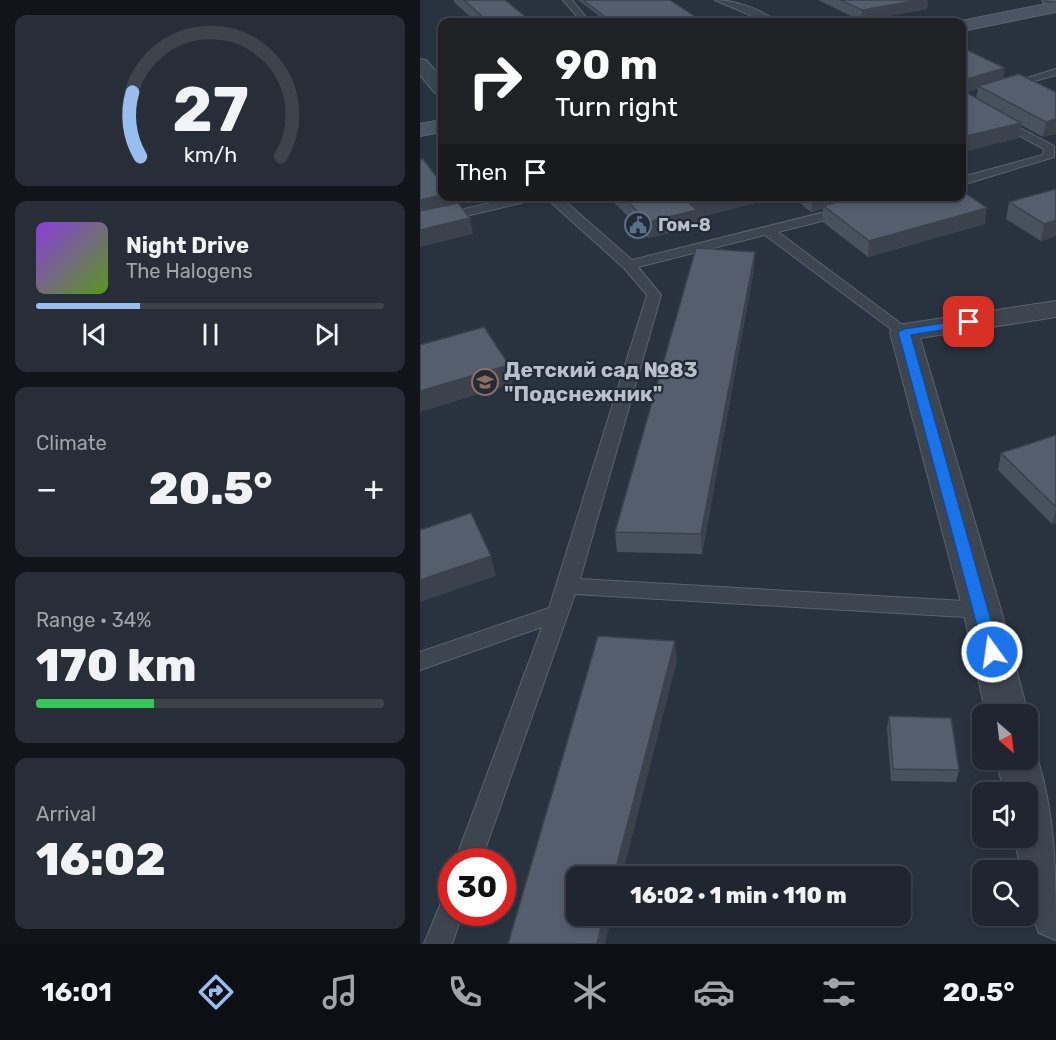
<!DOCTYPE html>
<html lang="en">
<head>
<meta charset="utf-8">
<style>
  :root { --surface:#1f262f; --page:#272e37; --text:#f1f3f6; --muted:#a1a5aa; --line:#3c434b; --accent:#99bdef }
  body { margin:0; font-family:Rubik,sans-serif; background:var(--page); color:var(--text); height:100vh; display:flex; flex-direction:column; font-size:22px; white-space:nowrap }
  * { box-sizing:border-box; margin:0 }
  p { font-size:20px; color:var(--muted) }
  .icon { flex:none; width:33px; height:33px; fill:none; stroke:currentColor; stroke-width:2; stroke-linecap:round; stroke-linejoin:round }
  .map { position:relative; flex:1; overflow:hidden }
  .side { display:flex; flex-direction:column; gap:15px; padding:15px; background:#11151a; width:420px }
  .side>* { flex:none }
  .banner { position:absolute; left:18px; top:18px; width:528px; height:183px; border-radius:12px; box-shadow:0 3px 9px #0003,0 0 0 2px var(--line); background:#202124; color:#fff; overflow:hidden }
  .needle { width:39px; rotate:152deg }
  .fabs { position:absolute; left:552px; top:704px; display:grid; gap:12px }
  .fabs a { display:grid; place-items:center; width:66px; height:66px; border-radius:12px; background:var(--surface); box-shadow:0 3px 9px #0003,0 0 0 2px var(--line); font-size:30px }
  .speed { position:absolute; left:18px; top:848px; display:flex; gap:12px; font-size:30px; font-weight:700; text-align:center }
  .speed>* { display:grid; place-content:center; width:78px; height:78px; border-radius:50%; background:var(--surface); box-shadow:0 3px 9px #0003,0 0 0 2px var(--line); line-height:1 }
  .speed .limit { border:9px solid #d22; background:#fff; color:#111 }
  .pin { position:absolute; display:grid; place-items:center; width:51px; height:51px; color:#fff; margin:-26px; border-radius:12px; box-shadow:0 3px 9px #0006 }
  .me { position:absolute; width:66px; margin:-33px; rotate:346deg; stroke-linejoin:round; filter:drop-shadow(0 0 4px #0008) }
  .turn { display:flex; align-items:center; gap:21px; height:126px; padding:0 18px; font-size:27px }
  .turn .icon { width:78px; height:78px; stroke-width:2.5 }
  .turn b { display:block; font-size:42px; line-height:51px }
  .then { display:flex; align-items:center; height:57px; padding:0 18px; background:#0003; gap:12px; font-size:22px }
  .big { font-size:45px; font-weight:800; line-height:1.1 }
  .side .widget { flex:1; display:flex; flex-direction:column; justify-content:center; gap:9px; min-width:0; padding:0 21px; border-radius:12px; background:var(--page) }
  .side .dial { align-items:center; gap:0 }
  .dial svg { height:156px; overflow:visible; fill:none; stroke:var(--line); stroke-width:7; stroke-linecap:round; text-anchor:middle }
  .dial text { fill:var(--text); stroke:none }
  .song { display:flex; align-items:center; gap:18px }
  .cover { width:72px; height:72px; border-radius:9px; background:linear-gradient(135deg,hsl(270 70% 55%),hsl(90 70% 35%)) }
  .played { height:6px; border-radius:3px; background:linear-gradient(90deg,var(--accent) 30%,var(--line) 30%) }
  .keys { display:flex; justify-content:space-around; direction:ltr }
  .heat { display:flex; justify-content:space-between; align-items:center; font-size:33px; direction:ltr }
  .charge { height:9px; border-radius:4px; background:linear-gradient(90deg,#34c759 34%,var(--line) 0) }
  .trip { position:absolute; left:146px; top:866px; width:345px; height:60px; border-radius:12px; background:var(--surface); box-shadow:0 3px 9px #0003,0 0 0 2px var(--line); font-weight:800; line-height:60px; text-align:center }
  .dock { display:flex; height:96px; justify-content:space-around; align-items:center; background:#0c0f13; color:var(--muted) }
  .dock .icon { width:42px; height:42px }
  .dock .current { color:var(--accent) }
  .dock b { font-size:27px; color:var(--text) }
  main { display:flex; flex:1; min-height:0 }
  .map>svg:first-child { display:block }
</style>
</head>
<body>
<main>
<section class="side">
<div class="widget dial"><svg viewBox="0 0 100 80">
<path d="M14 69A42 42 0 1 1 86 69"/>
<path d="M14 69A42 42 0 0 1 10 36" stroke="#99bdef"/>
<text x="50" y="56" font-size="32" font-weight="700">27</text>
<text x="50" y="72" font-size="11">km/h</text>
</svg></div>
<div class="widget">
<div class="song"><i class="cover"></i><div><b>Night Drive</b><p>The Halogens</p></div></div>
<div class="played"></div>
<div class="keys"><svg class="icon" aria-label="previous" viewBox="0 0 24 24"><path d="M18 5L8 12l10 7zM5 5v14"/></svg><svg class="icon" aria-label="pause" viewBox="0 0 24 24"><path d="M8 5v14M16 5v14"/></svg><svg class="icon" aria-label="next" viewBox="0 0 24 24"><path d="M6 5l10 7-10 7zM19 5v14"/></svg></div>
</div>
<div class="widget"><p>Climate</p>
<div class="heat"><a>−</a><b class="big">20.5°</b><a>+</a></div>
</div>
<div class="widget"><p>Range · 34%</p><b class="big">170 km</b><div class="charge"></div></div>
<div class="widget"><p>Arrival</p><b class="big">16:02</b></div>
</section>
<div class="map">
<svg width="636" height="944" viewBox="0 0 636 944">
  <rect width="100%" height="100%" fill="#29333f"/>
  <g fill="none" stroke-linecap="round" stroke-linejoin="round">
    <defs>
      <path id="lane" d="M143,0h9l18,22h-8z
        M295,0c20,0 46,9 62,22h-11z
        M622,0l14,1v6l-13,-5z
        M636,69v6l-50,14 -5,-3z
        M542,97l92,49v11l-92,28v-8l81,-22 1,-6 -82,-45z
        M101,196h38l73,64 213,-53 5,1v6l-72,18 134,100 -3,3h-10l-134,-100 -127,32 23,28 -81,284 402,23 7,2 3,6 -3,6 -7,2 -407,-24 -94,267h-26l87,-234 -122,43v-18l129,-44 98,-313 -23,-27 -79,-71 -125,30v-8z
        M32,894v18h11l-11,32h-28l19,-46z"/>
      <path id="street" d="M0,59l6,1 16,18v17l-7,-2 -15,-18z
        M636,301v16l-136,21 81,272 27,104h-42l-23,-104 -73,-278 4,-6 10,-2z
        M608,744l5,2c23,61 23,128 23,194l-17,-7c-10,-22 -11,-40 -11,-63h-7l-7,-33h14v-45h-24l-8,-33h32z"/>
      <path id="secondary" d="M636,2v10l-94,19v-9h-6z
        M22,120v12l-22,4v-12z"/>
    </defs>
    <use href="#lane" stroke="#5a636d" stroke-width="2"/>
    <use href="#street" stroke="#5a636d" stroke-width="2"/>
    <use href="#secondary" stroke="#5a636d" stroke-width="2"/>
    <use href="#lane" fill="#3d454f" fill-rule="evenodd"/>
    <use href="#street" fill="#3d454f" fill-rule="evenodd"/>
    <use href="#secondary" fill="#4b5462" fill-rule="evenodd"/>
  </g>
  <path fill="#48515e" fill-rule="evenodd" d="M34,0h51l27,22h-56l-22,-20z
    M158,0h92l33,22h-96z
    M398,0h110l-1,9 -66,12z
    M542,51l41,27 53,14 -13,45 -22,-12 -2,13 -57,14zM558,89l-2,9 -10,-6z
    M636,189v47l-15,5 -35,-22 3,-17z
    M188,196h175l-86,22 1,8 -49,12z
    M371,196h171l23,28 -117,33 -45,-35v-13l-12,3z
    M335,252l-1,17 -52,285 -85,-2 -2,-20z
    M636,435v88l-4,1 -54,-54 3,-17z
    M469,716l70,54 -3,12 -65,-1 -4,-53z"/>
  <path fill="#3b424c" d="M500,0h8l-1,9 -66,12 1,-11z
    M585,68l-2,14 -25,4v3l-16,5 1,-14z
    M636,119v15l-13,3 3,-15z
    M601,123l-2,15 -57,14v-15z
    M22,195v1h9l2,13 -33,8v-17z
    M299,196h64l-86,22 1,8 -49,12 -1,-16 42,-18z
    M392,196h62l-50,10 -1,3 -12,3z
    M567,208l-2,16 -117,33 1,-16z
    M50,218l3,16 -53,13v-17z
    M636,220v16l-15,5 3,-17z
    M335,252l-1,17 -52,285 -1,-20z
    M89,365l3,19 -92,28v-21z
    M636,510v13l-4,1z
    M71,556l5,20 -76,26v-22z
    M255,641l2,20 -55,215h-8z
    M184,915h8l-7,29h-8z"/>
  <path fill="#545e6d" stroke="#3b424c" stroke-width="1.5" d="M44,0h41l27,22h-44z
    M163,0h87l33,22h-91z
    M420,0h80l-58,10z
    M547,50l38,18 -42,12 -1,10 59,33 -59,14v-86z
    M599,74l37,18v27l-10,3 -68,-36z
    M3,159l19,25v11l-22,5v-40z
    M636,189v31l-12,4 -35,-22z
    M542,191l25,17 -118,33 -45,-35 34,-10h104z
    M202,196h97l-29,8 7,6 -49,12z
    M38,203l12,15 -50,12v-19z
    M276,248l59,4 -54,282 -86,-2z
    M64,327l25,38 -89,26v-46z
    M636,435v72l-55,-54z
    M51,513l20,43 -71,24v-50z
    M178,636l77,5 -61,235h-38v39h28l-7,29h-89z
    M469,716l62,2 8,52 -66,-1z"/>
  <path fill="#1a73e8" stroke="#114b97" stroke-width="1.5" d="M549,319l4,1v5l-62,10 89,317 -8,6 -8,-6 -86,-320 6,-3z"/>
  <defs>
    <symbol id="civic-ring" viewBox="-11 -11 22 22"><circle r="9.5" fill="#212a35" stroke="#5c6f8a" stroke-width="1.5"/><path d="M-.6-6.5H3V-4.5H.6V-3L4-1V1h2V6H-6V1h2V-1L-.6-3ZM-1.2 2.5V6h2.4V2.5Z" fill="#5c6f8a"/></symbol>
    <symbol id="school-ring" viewBox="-11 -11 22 22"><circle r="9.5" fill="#212a35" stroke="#8d6e63" stroke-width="1.5"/><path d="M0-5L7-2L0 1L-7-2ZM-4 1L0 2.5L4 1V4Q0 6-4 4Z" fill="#8d6e63"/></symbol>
  </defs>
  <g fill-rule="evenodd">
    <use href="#civic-ring" x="203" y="210" width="30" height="30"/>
    <use href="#school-ring" x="50" y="367" width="30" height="30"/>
  </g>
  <g text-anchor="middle" stroke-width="4.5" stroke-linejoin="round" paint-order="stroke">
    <g font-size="18" font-weight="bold" fill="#b9c0ca" stroke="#212a35" text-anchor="start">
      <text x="238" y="231">Гом-8</text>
    </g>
    <g font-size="21" font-weight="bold" fill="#b9c0ca" stroke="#212a35" text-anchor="start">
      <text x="84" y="377">Детский сад №83<tspan x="84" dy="24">"Подснежник"</tspan></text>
    </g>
  </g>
</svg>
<div class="fabs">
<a><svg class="needle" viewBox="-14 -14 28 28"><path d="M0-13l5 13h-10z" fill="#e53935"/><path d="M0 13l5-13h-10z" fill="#a1a5aa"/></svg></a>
<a><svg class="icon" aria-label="sound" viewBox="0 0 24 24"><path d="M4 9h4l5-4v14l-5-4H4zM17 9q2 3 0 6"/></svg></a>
<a><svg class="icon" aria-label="search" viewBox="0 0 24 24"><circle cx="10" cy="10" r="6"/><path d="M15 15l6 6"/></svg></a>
</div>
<div class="speed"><div class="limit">30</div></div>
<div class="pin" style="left:549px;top:322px;background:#d93025"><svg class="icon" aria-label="arrive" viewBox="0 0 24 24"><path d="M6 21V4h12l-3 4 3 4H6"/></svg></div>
<svg class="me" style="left:572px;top:652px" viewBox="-20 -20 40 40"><circle r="17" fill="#1a73e8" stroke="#fff" stroke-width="3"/><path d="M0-11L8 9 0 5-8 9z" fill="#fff"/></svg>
<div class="trip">16:02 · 1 min · 110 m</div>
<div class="banner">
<div class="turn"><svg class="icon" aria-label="right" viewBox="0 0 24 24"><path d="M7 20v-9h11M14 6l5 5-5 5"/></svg><div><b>90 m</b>Turn right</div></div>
<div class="then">Then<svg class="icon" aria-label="arrive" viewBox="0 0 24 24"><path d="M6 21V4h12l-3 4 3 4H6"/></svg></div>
</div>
</div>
</main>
<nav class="dock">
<b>16:01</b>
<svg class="icon current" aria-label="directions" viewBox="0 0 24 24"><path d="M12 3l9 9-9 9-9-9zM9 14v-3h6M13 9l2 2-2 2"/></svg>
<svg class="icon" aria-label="music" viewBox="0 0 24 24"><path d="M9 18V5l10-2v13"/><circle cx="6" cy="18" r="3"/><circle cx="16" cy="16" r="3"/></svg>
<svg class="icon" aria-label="phone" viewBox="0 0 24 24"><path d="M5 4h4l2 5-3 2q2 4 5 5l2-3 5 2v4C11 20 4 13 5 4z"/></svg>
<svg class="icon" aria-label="climate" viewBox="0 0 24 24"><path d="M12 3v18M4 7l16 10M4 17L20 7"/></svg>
<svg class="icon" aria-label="car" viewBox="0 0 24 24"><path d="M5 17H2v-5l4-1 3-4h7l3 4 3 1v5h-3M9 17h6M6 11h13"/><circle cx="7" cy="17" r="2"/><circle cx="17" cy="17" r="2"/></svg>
<svg class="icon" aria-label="filters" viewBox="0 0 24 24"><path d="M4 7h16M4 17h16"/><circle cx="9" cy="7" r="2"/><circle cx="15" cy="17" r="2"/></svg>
<b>20.5°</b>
</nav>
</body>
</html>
